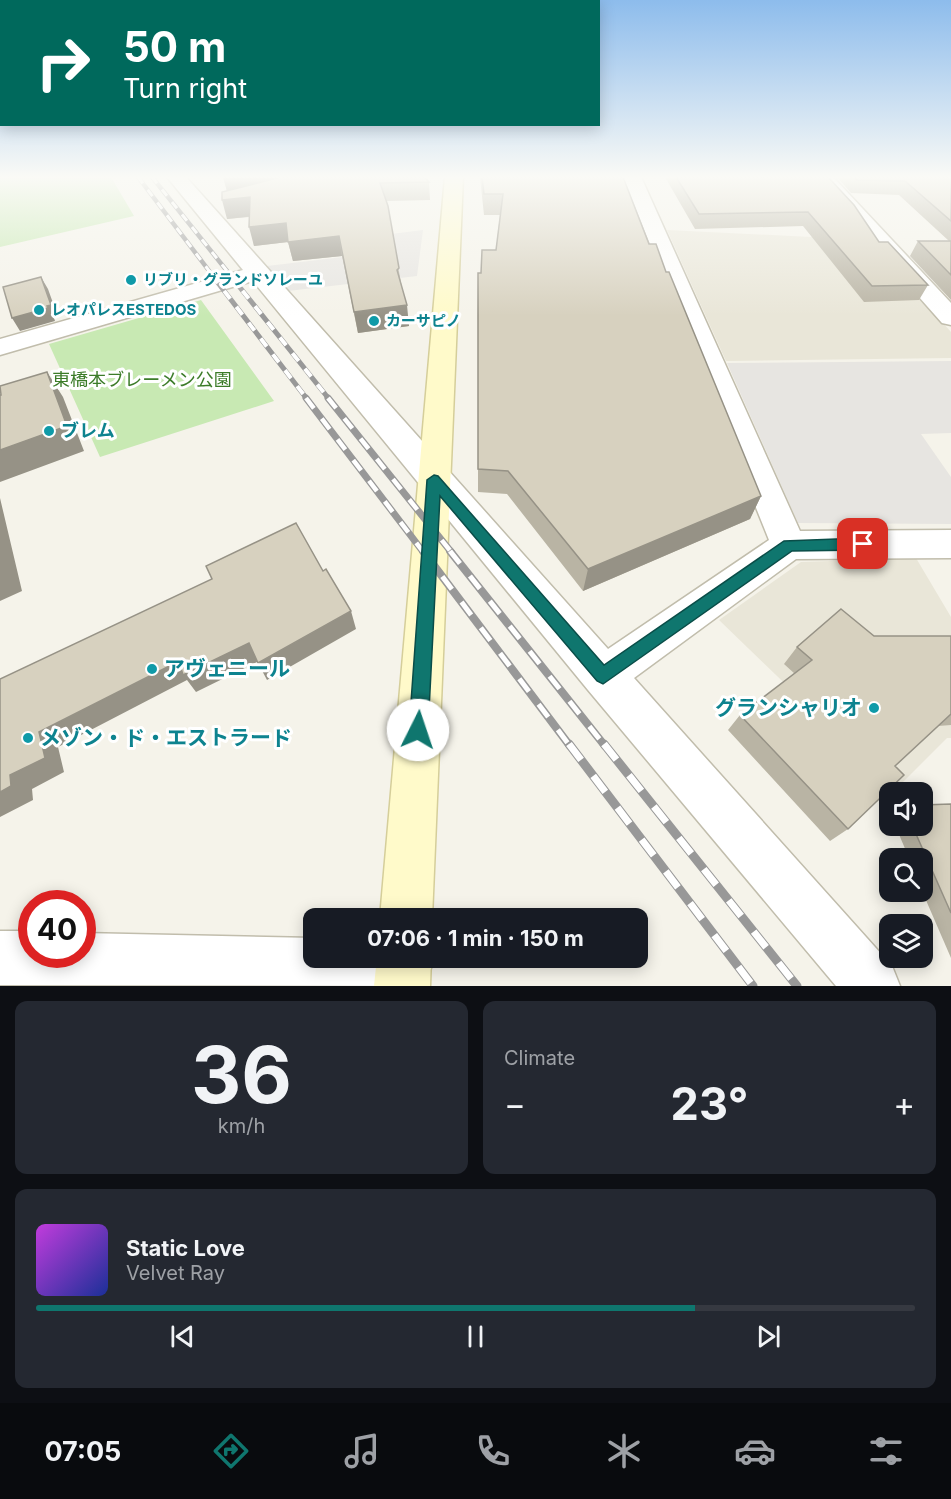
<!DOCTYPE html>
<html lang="en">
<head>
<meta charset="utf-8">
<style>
  :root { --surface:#171b24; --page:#242831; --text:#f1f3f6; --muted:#9ea1a6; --line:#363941; --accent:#0f766e }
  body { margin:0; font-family:Inter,"Noto Sans JP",sans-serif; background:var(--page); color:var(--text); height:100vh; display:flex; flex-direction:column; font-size:22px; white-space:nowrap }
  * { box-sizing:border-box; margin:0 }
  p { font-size:20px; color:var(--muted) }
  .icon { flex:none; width:33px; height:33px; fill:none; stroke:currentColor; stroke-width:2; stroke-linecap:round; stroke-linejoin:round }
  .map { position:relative; height:986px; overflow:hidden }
  .sheet { display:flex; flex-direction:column; gap:15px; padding:15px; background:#0d0f14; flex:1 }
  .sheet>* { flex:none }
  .banner { position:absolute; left:0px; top:0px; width:600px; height:126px; box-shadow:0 3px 15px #0003; background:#00695c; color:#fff; overflow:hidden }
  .fabs { position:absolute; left:879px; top:782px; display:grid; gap:12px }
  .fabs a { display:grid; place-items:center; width:54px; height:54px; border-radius:12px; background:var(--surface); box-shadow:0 3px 15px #0003; font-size:30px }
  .speed { position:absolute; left:18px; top:890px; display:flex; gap:12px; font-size:30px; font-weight:700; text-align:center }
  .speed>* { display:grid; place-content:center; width:78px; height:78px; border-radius:50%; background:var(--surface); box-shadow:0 3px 15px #0003; line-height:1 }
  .speed .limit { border:9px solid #d22; background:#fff; color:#111 }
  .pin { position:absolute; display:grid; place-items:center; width:51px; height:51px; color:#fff; margin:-26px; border-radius:12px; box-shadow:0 3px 9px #0006 }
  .me { position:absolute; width:66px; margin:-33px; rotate:4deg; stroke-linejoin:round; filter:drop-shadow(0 0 4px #0008) }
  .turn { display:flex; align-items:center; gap:21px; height:126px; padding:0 24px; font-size:27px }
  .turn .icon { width:78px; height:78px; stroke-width:2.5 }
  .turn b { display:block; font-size:42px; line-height:51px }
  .big { font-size:45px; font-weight:700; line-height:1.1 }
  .sheet .widget { flex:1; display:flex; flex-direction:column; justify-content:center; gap:9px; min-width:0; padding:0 21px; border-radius:12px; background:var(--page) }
  .sheet .dial { align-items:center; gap:0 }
  .dial b { font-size:78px; line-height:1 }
  .song { display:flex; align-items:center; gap:18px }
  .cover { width:72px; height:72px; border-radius:9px; background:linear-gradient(135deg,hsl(290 70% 55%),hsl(230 70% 35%)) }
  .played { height:6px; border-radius:3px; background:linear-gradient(90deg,var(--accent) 75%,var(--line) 75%) }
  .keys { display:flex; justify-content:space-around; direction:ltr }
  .heat { display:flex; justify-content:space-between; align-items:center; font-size:33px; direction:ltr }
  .sheet .tiles { flex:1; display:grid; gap:15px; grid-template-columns:1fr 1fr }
  .widget:last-child { grid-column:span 2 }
  .trip { position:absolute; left:303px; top:908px; width:345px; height:60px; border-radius:12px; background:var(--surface); box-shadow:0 3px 15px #0003; font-weight:700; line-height:60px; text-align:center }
  .tab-bar { display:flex; height:96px; justify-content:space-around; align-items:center; background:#090b0e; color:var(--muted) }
  .tab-bar .icon { width:42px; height:42px }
  .tab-bar .active { color:var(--accent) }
  .tab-bar b { font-size:27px; color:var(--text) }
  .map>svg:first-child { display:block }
</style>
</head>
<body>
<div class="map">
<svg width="951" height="986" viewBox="0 0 951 986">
  <rect width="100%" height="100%" fill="#f5f3ea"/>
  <path fill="#e9e6d8" d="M667,230l144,7 49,-7 91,102v26l-225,3z
    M916,558l35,59v121h-4l-52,52 -176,-170 82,-58z"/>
  <path fill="#c8e9b3" d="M0,177h111l23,39 -134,31z
    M201,300l73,101 -174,56 -51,-113z"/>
  <path fill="#e7e5e1" d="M423,230l-6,46 -129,15 -21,-25 110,-13 -2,-17z
    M951,361v72l-30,1 30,43v47l-153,-1 -71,-160z"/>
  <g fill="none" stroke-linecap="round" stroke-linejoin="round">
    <defs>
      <path id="street" d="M167,177h19l422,472 161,-109 -146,-363h18l159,354 151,-1v28l-155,1 -162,119 258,288 8,20h-64l-248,-296 -335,-409 -253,74v-16l243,-69z
        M813,177h20l118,126v22l-9,-2z
        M0,931h32v23h50v-21l232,5v19h112l5,11 -8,18 -423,-1z"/>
      <path id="secondary" d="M445,177h18l-31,741h-52z
        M377,957h54l-1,29h-56z"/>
    </defs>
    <use href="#street" stroke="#c1bdac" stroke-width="3"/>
    <use href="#secondary" stroke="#d5ce9a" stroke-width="3"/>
    <use href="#street" fill="#fff" fill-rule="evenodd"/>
    <use href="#secondary" fill="#fffaca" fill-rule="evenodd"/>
    <defs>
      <path id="rail-far4" d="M138,177l75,99
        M152,177l79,99"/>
      <path id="rail-far3" d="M212,275l95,124
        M230,275l99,124"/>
      <path id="rail-far2" d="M306,398l118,155
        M328,398l124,155"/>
      <path id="rail-far1" d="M423,551l147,195
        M450,551l155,195"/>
      <path id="rail" d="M569,744l184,242
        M604,744l193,242"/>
    </defs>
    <use href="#rail-far4" stroke="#989898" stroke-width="4.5"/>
    <use href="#rail-far3" stroke="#989898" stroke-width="5"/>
    <use href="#rail-far2" stroke="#989898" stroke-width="7"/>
    <use href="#rail-far1" stroke="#989898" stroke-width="8"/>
    <use href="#rail" stroke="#989898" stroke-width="9"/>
    <use href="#rail-far4" stroke="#fff" stroke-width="3" stroke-dasharray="8" stroke-linecap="butt"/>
    <use href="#rail-far3" stroke="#fff" stroke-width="4" stroke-dasharray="10" stroke-linecap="butt"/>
    <use href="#rail-far2" stroke="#fff" stroke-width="4.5" stroke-dasharray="13" stroke-linecap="butt"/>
    <use href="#rail-far1" stroke="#fff" stroke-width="5" stroke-dasharray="16" stroke-linecap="butt"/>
    <use href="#rail" stroke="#fff" stroke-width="7" stroke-dasharray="20" stroke-linecap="butt"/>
  </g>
  <path fill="#b9b4a4" d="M223,177h205v4l1,1 1,18 -44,1 23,125 -51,7 -16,-77 -49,5 -5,-19 -34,4 -5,-29 -22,2v-28z
    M480,177h143l26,67 17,28 95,224 -11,23 -167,72 -76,-97 -29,-2v-219h3l15,-23 4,-35h-16z
    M665,177h163l51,65 49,43 -9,15 -55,2 -61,-76 -108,3z
    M837,177h114v123l-41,-44 8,-15h31l-50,-46 -48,-2z
    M874,636h77v89l-13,1 -43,40 -47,63 -18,12 -102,-111 12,-15 55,-41 -11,-10 13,-17z
    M951,804v154l-29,-67v-33h-13l-14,-33h27z"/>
  <path fill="#969286" d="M223,177h70l-65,18z
    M250,197l5,19 -28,3 -5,-19z
    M286,223l53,13 3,20 -49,5 -5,-19 -34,4 -5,-19z
    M41,277l7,12 10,28 -4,1 1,3 -35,10 -8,-13 35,-12z
    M407,305l2,21 -51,7 -4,-21z
    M47,372l16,25 21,54 -84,31v-32z
    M761,496l-11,23 -167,72 5,-22z
    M0,498l22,93 -22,10z
    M351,611l5,18 -89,51 -9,-17z
    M249,643l10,18 -63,31 -9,-12 -129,67 6,25 -32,17 1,11 -33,17v-25l10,-17 29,-43 140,-71z"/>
  <path fill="#d7d1bf" stroke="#969286" stroke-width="1.5" d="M281,177h145v2l3,3 -49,1 8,23 11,62 -2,2 10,35 -53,7 -15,-76 -51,6 -2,-19 -37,4 1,-30 -28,3v-8z
    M482,177h141l26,67h7l10,28h3l92,224 -173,73 -80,-98 -30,-2v-196h3l1,-23h14l7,-56h-19z
    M676,177h152l26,28 25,37h9l40,43 -56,1 -64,-74 -109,2z
    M855,177h96v44l-46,-40 -48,-1z
    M918,241h33v34z
    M41,277l10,28 -4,1 1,2 -36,10 -9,-31z
    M47,372l20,54 -67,24v-55h1l-1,-9z
    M296,523l27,48 3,-2 25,42 -93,52 -9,-20 -66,32 -4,-14 -140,71 6,26 -35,17 1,11 -11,6v-113l212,-100 -6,-13z
    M841,609l33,27h77v78l-56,52 9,9 -56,54 -108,-114 72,-55 -15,-13z
    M951,804v109l-39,-88h10v-20z"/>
  <linearGradient id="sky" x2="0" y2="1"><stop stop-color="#8dbcec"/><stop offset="0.56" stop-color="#fafaf6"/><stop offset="1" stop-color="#fafaf6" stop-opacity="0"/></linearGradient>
  <rect width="951" height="316" fill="url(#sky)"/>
  <path fill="#0f766e" stroke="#0a4d48" stroke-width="1.5" d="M434,475l4,1 166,189 180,-124 79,-3 5,2 2,4 -2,4 -5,2 -71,1 -189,133 -6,-3 -157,-185 -12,234 -3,6 -7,3 -6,-3 -3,-6 18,-250z"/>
  <g fill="#0f9aa8" stroke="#fff" stroke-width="2">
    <circle cx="131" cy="280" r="6"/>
    <circle cx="39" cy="310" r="6"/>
    <circle cx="374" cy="321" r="6"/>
    <circle cx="49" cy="431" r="6"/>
    <circle cx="152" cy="669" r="6"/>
    <circle cx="874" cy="708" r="6"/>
    <circle cx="28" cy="738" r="6"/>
  </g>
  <g text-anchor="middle" stroke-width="6" stroke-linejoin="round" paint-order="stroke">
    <g font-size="15" font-weight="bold" fill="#0d838f" stroke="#fff" text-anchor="start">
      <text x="143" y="285">リブリ・グランドソレーユ</text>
      <text x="51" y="315">レオパレスESTEDOS</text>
      <text x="386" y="326">カーサピノ</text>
    </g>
    <g font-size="18" fill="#3c7c29" stroke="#fff">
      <text x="142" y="386">東橋本ブレーメン公園</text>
    </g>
    <g font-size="18" font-weight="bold" fill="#0d838f" stroke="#fff" text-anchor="start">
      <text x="61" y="437">ブレム</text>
    </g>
    <g font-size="21" font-weight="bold" fill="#0d838f" stroke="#fff" text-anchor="start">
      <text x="164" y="676">アヴェニール</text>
      <text x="862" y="715" text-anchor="end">グランシャリオ</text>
      <text x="40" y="745">メゾン・ド・エストラード</text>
    </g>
  </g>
</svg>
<div class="fabs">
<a><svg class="icon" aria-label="sound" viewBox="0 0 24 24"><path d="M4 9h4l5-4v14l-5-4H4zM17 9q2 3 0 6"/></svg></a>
<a><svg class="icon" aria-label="search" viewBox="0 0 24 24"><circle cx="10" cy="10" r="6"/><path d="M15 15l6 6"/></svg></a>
<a><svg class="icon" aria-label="layers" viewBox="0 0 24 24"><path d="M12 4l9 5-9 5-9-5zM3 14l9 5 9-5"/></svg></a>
</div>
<div class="speed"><div class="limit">40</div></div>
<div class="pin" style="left:863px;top:544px;background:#d93025"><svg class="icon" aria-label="arrive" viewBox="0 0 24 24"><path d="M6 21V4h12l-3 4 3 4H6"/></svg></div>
<svg class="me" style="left:418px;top:730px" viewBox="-20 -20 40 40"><circle r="19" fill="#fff"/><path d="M0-13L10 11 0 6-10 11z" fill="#0f766e"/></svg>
<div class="trip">07:06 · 1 min · 150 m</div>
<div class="banner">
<div class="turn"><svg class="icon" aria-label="right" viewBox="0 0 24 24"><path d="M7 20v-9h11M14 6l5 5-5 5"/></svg><div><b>50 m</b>Turn right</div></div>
</div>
</div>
<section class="sheet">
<div class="tiles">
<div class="widget dial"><b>36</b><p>km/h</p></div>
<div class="widget"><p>Climate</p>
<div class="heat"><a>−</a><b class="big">23°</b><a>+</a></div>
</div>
<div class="widget">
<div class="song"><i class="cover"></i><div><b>Static Love</b><p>Velvet Ray</p></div></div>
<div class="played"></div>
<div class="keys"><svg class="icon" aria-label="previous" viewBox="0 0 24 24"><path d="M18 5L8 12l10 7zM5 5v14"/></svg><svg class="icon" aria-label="pause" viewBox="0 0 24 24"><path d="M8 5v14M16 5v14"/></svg><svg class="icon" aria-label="next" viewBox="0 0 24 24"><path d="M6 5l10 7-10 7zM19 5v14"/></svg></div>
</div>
</div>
</section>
<nav class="tab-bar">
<b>07:05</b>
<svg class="icon active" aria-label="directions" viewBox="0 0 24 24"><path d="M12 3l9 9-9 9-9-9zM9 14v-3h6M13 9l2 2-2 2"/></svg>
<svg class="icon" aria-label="music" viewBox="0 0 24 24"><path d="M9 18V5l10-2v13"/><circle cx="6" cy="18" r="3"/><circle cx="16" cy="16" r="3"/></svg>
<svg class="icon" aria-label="phone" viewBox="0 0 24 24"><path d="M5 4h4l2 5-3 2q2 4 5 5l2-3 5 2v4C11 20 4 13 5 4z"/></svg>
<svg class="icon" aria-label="climate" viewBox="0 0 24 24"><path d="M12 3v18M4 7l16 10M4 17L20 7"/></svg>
<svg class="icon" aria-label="car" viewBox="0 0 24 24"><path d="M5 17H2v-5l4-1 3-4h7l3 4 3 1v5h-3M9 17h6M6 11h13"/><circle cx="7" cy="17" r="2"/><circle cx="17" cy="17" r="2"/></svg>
<svg class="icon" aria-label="filters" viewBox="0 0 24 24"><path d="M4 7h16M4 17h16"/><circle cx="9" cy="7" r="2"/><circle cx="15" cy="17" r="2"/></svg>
</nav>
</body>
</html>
